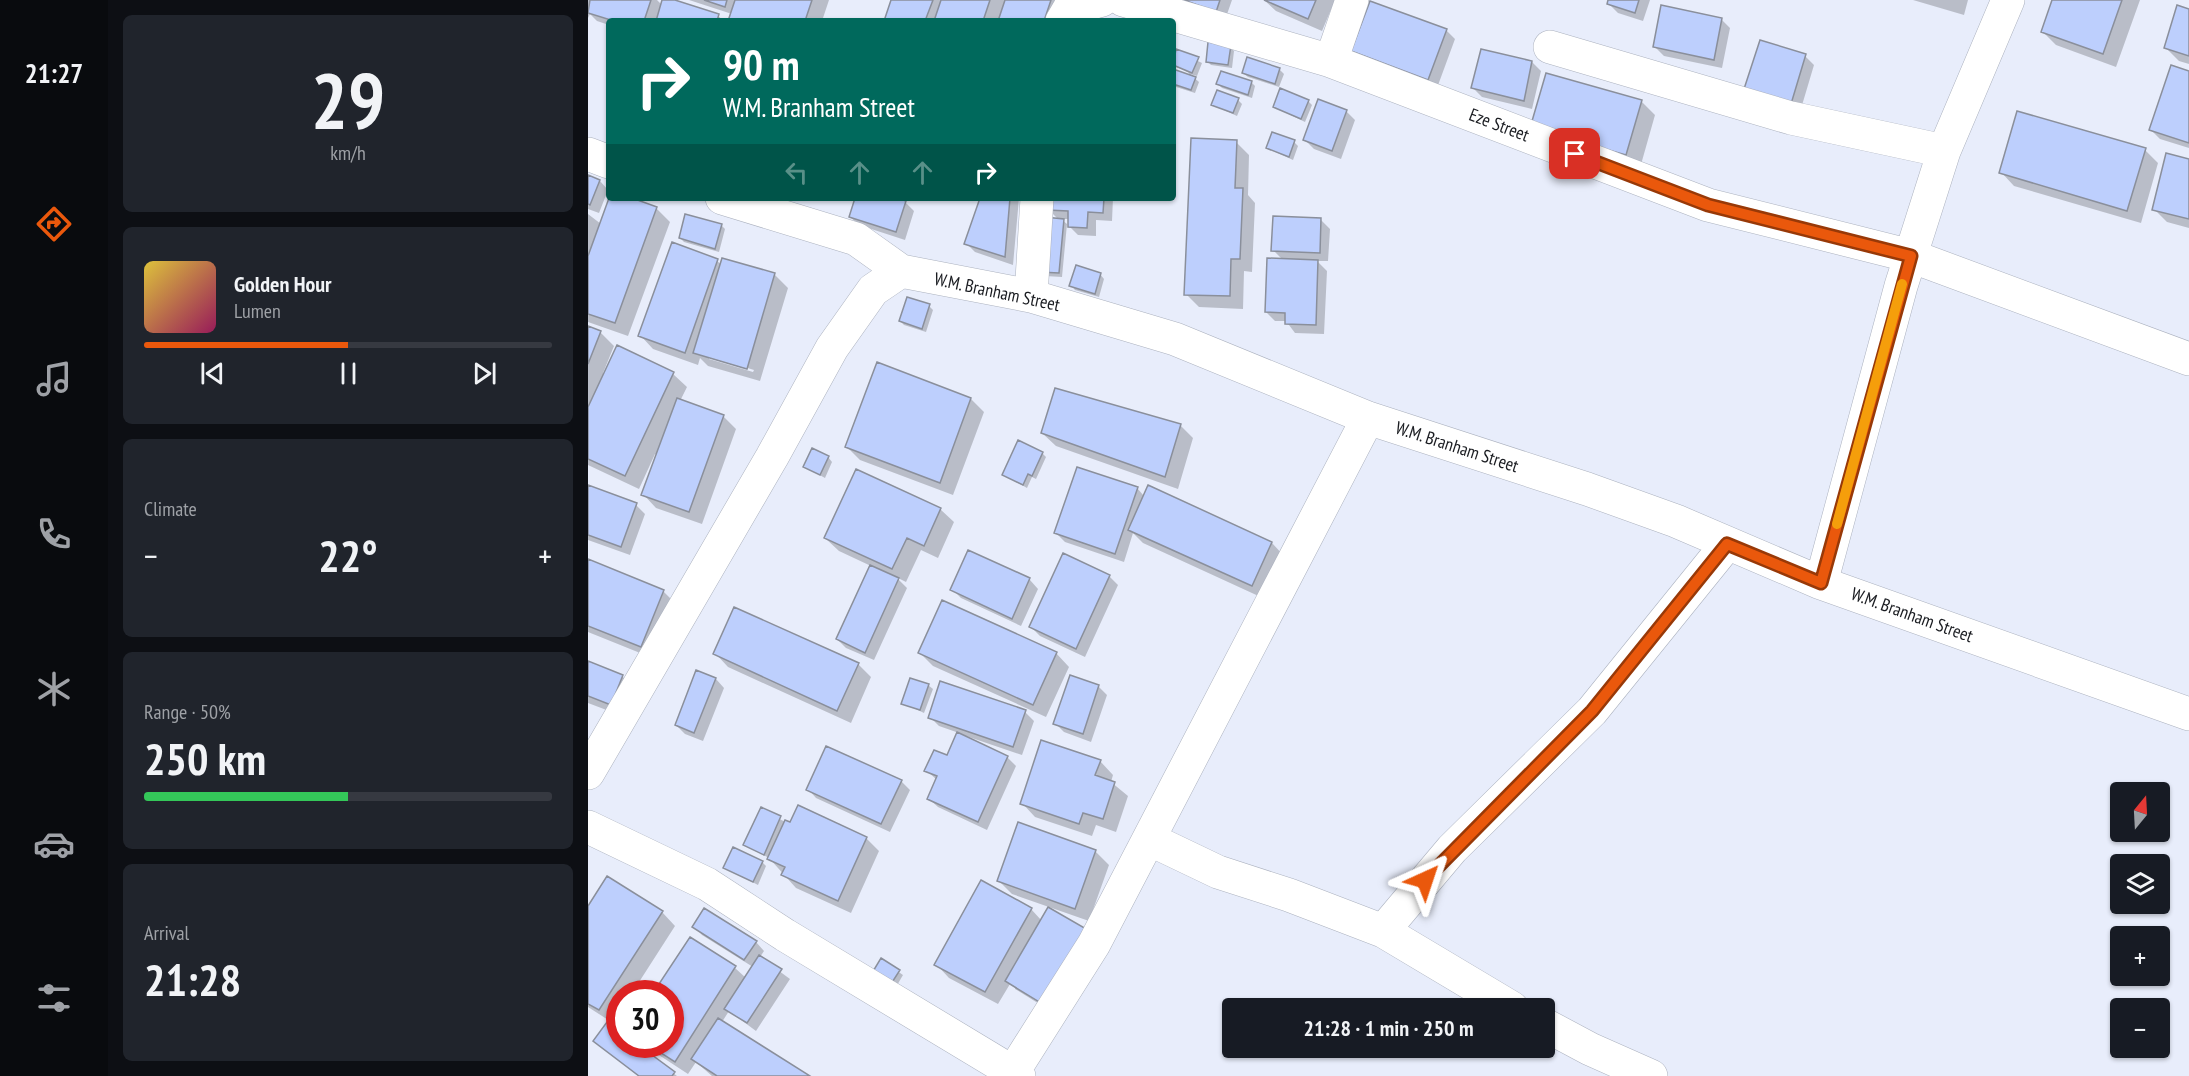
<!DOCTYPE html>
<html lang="en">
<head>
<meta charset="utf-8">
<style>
  :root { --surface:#171b24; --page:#20242c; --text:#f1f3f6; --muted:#9ea1a6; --line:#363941; --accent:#ea580c }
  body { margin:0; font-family:"PT Sans Narrow",sans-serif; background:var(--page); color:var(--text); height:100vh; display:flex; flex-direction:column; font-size:22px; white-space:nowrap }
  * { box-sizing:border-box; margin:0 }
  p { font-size:20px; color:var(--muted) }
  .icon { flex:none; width:33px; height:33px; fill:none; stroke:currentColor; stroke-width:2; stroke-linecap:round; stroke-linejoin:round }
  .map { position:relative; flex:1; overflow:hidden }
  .sheet { display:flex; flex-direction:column; gap:15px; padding:15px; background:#0d0f14; width:480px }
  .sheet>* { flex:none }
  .banner { position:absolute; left:18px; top:18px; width:570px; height:183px; border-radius:6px; box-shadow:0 2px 4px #0004; background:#00695c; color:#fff; overflow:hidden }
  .needle { width:39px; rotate:18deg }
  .tools { position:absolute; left:1522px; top:782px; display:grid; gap:12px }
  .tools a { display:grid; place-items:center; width:60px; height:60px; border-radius:6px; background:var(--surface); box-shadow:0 2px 4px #0004; font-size:30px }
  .speed { position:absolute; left:18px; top:980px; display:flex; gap:12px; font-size:30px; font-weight:700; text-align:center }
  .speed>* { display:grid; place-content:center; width:78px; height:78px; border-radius:50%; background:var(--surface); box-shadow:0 2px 4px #0004; line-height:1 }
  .speed .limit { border:9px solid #d22; background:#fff; color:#111 }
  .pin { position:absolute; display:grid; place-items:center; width:51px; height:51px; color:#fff; margin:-26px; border-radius:12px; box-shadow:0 3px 9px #0006 }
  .me { position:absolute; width:66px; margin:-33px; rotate:42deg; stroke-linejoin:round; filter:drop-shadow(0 0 4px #0008) }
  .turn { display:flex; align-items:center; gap:21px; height:126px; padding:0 18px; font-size:27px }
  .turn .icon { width:78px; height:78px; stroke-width:2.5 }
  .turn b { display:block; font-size:42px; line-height:51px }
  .lanes { display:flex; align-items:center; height:57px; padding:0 18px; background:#0003; justify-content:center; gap:30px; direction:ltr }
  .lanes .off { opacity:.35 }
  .big { font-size:45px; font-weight:700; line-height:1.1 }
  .sheet .card { flex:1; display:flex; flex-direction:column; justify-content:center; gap:9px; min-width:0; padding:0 21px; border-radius:9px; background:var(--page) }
  .sheet .dial { align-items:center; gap:0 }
  .dial b { font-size:78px; line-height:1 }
  .song { display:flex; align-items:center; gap:18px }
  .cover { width:72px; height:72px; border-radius:9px; background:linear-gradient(135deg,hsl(50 70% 55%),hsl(330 70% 35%)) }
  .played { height:6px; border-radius:3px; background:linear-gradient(90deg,var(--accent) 50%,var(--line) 50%) }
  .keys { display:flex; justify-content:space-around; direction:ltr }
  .heat { display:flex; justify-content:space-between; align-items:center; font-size:33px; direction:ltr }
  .charge { height:9px; border-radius:4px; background:linear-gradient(90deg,#34c759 50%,var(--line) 0) }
  .trip { position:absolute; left:634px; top:998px; width:333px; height:60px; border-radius:6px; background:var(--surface); box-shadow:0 2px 4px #0004; font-weight:700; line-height:60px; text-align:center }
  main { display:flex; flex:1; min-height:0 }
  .tabs { display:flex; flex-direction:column; width:108px; justify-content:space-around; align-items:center; background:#090b0e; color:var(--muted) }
  .tabs .icon { width:42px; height:42px }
  .tabs .on { color:var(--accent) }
  .tabs b { font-size:27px; color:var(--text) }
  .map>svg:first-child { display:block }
</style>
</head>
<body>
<main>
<nav class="tabs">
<b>21:27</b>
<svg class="icon on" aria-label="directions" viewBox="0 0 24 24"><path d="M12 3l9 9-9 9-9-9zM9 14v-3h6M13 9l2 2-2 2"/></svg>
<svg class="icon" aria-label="music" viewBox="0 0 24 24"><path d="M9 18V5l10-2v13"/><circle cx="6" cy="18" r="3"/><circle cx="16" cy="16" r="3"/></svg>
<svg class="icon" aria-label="phone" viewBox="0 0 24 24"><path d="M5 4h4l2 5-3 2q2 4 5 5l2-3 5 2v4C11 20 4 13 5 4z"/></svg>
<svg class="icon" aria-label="climate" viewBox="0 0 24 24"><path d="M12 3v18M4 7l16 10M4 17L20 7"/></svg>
<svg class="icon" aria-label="car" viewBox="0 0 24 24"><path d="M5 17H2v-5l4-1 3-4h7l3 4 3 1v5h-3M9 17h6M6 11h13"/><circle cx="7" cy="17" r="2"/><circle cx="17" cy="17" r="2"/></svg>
<svg class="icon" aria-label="filters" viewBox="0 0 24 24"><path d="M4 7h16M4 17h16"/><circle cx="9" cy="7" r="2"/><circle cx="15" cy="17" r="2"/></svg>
</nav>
<section class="sheet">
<div class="card dial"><b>29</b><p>km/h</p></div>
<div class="card">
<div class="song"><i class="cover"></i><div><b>Golden Hour</b><p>Lumen</p></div></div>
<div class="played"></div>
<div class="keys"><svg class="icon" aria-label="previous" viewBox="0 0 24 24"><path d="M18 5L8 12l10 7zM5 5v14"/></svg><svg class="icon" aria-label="pause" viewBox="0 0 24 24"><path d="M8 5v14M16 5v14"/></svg><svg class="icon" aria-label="next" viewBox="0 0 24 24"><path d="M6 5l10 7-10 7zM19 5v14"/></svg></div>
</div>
<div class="card"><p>Climate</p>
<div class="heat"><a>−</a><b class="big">22°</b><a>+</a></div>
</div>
<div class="card"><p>Range · 50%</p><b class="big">250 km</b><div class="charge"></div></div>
<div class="card"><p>Arrival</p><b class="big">21:28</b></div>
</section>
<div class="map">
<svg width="1601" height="1076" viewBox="0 0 1601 1076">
  <rect width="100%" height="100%" fill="#e8edfb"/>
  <path fill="#0003" fill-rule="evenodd" d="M0,0h69l5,5 2,-5h6l48,16 6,5h-115v4l-12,-4 -7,-7 -2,4z
    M101,0h140l-7,21h-92l2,-7z
    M305,0h174l-5,21h-176z
    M588,0h56l-7,20z
    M676,0h71l-13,31 -46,-20z
    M1022,0h40l-7,21 -25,-8 -9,-9z
    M1325,0h55l-4,15z
    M1466,0h86l-24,67 -60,-22 -13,-13z
    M1601,11v53l-10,-3 -14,-14z
    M1133,19l9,9 -8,40 -58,-12 -9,-9z
    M858,30l9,9 -18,49 -76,-29 -9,-9z
    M642,47l4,4 -2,17 -21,-3 -4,-4z
    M589,51l25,12 -5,13 -7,-2 9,8 -4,11 -22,-7v-16l15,6 1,-3 -16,-8z
    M1217,56l9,9 -14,47 -45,-15z
    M660,59l32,11 4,4 -5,13 -31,-10 -5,-4z
    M944,62l9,9 -9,38 -50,-12 -9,-9z
    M1601,72v76l-29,-9 -9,-9z
    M663,82l4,4 -3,12 -30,-10 -4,-4z
    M650,100l4,4 -5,12 -24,-11z
    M720,101l4,4 -7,17 -31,-15z
    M1053,101l14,14 -15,53 -95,-27z
    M758,111l9,9 -14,39 -27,-10 -9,-9z
    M648,142l13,13 -1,40 7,8 -3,69 -8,-1 -1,38 -44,-2 -13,-13z
    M706,142l4,4 -5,14 -26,-12z
    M1557,150l13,13 -17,60 -127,-37 -13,-14z
    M1601,160v68l-22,-6 -13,-13z
    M0,177l12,4 8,9 -9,23 -11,-4z
    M22,198h17l29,10 14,14 -42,114 -40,-14v-108l13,10z
    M268,198h37l12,4 9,9 -9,29 -46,-15 -9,-8z
    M393,198h38l-6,67 -38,-13 -9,-9z
    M461,198h64l-1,23 -16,-1v16l-18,-1 -9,-9 1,-7h-9l6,5 -5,53 -17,-1 14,-56 -10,-10z
    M733,220l9,9 -2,32h-11l10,10 -3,63 -29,-1 -9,-12h-11l-9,-9 17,-52 -10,-10z
    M133,225l4,4 -6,23 -35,-10 -4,-4z
    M135,260l52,15 13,13 -28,93 -52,-15 -8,-8 -2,7 -45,-16 -13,-14 77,-74 5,4zM121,356l45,14 -1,2 -44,-13z
    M512,274l4,5 -5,18 -24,-7 -4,-5z
    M341,306l4,4 -7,22 -22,-7 -4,-4z
    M0,327l12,5 14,14 -11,27 2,1 13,-27 55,27 14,13 -7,14 43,15 13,13 -34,95 -46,-16 -13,-14 15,-40h-3l-16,35 -51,-24z
    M383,399l13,13 -31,83 -93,-35 -13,-13z
    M592,425l13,13 -15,51 -122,-43 -14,-13z
    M454,453l4,4 -10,22 -4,-2 -5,11 -23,-13z
    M240,457l4,5 -7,16 -20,-11z
    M0,487l48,18 9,9 -15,41 -42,-15z
    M560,487l124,56 13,14 -20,42 -122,-56 -10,-10 -9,29 -59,-20 -9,-9 81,-45 7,8z
    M352,509l14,13 -16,36 -17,-8 -15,32 -10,-5 11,11 -33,72 -28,-12 -9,-9 34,-73 -32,-15 -14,-13z
    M381,552l61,28 8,9 -17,37 -60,-28 -9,-9z
    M0,561l75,30 14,14 -22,54 -67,-27z
    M521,576l9,9 -33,72 -45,-21 -9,-9z
    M331,652l137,1 13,14 -23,50 -113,-51z
    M127,653l143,11 13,13 -20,46 -123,-56z
    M0,663l34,13 13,13 -10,28 -37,-14z
    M109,672l19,7 8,9 -21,53 -18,-7 -9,-9z
    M340,685l5,4 -9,24 -21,-10z
    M510,686l9,9 -16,47 -27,-10 -9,-9z
    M437,712l9,9 -12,34 -56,-19 -1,2 42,19 9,9 -29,64 -49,-23 -9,-8 8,-19 -11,-10 21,-13 12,-24 -20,-7 -9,-9z
    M512,761l13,14 -2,7 17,14 -12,36 -20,-7 -4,11 -57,-19 -13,-14z
    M313,781l9,9 -20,42 -74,-34 -8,-9z
    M174,809l23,13 81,16 13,13 -28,62 -55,-25 -27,-30 -24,-13z
    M507,851l14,14 -20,56 -77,-27 -13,-13z
    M174,862l4,4 -8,19 -33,-17z
    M0,908l74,4 13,14 -43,67h-12v19l-7,11 -25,-16z
    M443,909l11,12 11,91 -43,-28 -12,20 -49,-26 -13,-14zM427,985l36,22 -2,3 -34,-21z
    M106,926l62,16 8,9 -4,6 30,22 -34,52 -27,-20 -7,11 85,54h-95l-16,-14 -8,12 -46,-30h28v-51h-15l35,-54 45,29 11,10 7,-11 -51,-32z
    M293,960l22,15 -7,12z
    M7,1041l39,3 43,32h-39z"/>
  <path fill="#bdcffd" stroke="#8a8f9b" stroke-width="1.5" d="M2,0h61l-7,21h-30l-26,-8z
    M74,0h13l44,14 -2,7h-61z
    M116,0h23l-2,7z
    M147,0h77l-7,21h-77z
    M303,0h42l-8,21h-41z
    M353,0h49l-7,21h-49z
    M417,0h46l-7,21h-46z
    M596,0h36l-4,12z
    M676,0h52l-8,19z
    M1020,0h31l-4,13 -28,-9z
    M1464,0h70l-19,54 -62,-22z
    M782,1l77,28 -19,51 -77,-29z
    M1073,5l61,13 -8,42 -61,-13z
    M1589,5l12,4v47l-25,-8z
    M1172,40l46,14 -15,50 -47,-15z
    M620,42l23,3 -3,20 -22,-3z
    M588,49l23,8 -7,16 -19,-8z
    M893,49l51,12 -8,40 -53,-13z
    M659,57l33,11 -5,16 -33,-11z
    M1583,65l18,6v72l-40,-13z
    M585,69l23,8 -5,13 -18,-6z
    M633,71l31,10 -4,14 -32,-11z
    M958,73l96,27 -16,55 -96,-27z
    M692,88l29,12 -8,19 -28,-12z
    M629,90l22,8 -6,15 -22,-8z
    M730,99l29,11 -15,41 -29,-11z
    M1429,111l129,37 -19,63 -128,-38z
    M684,132l23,8 -6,17 -23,-9z
    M603,138l46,2 -2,48h8l-3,71h-9l-1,37 -46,-1z
    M1578,153l23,6v60l-37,-9z
    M0,175l12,5 -10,25 -2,-1z
    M21,198h23l25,9 -42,116 -27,-9v-58z
    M267,198h43l8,3 -10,31 -47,-15z
    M392,198h30l-5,59 -41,-13z
    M460,198h56l-1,15 -15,-1 -1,16 -19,-1v-16l-21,-1z
    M97,214l37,10 -7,25 -36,-11z
    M685,216l48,2 -1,35 -49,-2z
    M456,217l20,2 -5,54 -20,-1z
    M84,242l46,17 -33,94 -47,-17z
    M134,258l53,15 -28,96 -54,-16z
    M679,258l51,2 -2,65 -31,-1v-11l-20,-1z
    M488,265l25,8 -6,21 -26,-8z
    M319,297l23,7 -8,25 -23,-8z
    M0,326l13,5 -13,33z
    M29,345l57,27 -49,104 -37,-17v-52z
    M289,362l94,36 -31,85 -95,-36z
    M467,388l126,36 -16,53 -124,-44z
    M89,398l47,17 -35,97 -48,-17z
    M430,440l25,12 -11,24 -4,-2 -5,11 -21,-10z
    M224,448l17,8 -9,19 -17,-8z
    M489,467l61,20 -23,67 -61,-21z
    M268,469l85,39 -17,38 -17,-8 -15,31 -68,-31z
    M0,485l49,18 -16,44 -33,-12z
    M560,485l124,57 -20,44 -124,-56z
    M380,550l62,28 -18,41 -62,-29z
    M475,553l47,22 -34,74 -47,-22z
    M0,559l76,31 -23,57 -53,-21z
    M282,565l29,13 -34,75 -29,-14z
    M354,600l115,52 -24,53 -115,-52z
    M146,607l125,56 -22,48 -124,-57z
    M0,661l35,14 -12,30 -23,-9z
    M108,670l20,8 -22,55 -19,-8z
    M482,675l29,10 -16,49 -30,-10z
    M322,678l19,6 -9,26 -19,-6z
    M352,681l86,29 -13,37 -85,-29z
    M369,732l51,24 -30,66 -51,-23 10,-23 -13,-5 10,-21 13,5z
    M453,740l60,20 -6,15 20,7 -12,37 -20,-6 -4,11 -59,-20z
    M238,746l76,34 -21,44 -75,-34z
    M210,805l69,32 -29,64 -57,-26 4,-8 -18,-8 18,-39 5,2z
    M173,807l20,9 -17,39 -21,-10z
    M430,822l78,28 -21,59 -78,-28z
    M145,847l30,14 -10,21 -30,-14z
    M19,876l56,35 -64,99 -11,-6v-98z
    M393,880l51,28 -47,84 -51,-27z
    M460,907l40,23 -44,75 -39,-24z
    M116,908l53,33 -13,19 -52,-33z
    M102,937l46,29 -61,96 -28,-18h23v-51h-17z
    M171,955l23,14 -35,54 -23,-14z
    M293,958l19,12 -9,14 -19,-11z
    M130,1018l92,58h-93l-26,-17z
    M19,1022l13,9v13h17l38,28 -3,4h-33l-46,-35z"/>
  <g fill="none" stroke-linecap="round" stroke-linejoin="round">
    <defs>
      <path id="minor" d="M535,0l208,61 377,144 203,51 278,103
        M474,21l7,-12 33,-9
        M962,47l241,71 153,33
        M743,61l21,-61
        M0,154l21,8
        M134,198l134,41 45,32 130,25 144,43 193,79 219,71 89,32 145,62 368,131
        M443,296l6,-98
        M1233,583l80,-297 43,-135 64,-151
        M0,773l184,-316 60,-109 41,-58 28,-19
        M0,827l119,57 78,51 234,141
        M561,839l69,33 71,23 94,36
        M924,1008l-129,-77 69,-82 140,-138 135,-167
        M957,1025l45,24 61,27
        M425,1072l81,-128 274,-526"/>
    </defs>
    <use href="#minor" stroke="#acb2bf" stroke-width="34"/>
    <use href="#minor" stroke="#fff" stroke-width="33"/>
  </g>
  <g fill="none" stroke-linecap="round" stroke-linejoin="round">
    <defs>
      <path id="route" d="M837,880l167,-169 135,-167 94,39 90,-327 -203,-51 -133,-51"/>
    </defs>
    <use href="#route" stroke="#983908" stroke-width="15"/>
    <use href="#route" stroke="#ea580c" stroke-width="10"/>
    <path stroke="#f59e0b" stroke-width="10" d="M1249,524l65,-240"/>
  </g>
  <g text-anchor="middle" stroke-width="5" stroke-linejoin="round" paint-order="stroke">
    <g font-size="18" fill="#1a1c21" stroke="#fff">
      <text transform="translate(911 125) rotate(21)" y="6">Eze Street</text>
      <text transform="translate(409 292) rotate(12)" y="6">W.M. Branham Street</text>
      <text transform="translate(869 447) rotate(18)" y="6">W.M. Branham Street</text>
      <text transform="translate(1324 615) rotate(20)" y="6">W.M. Branham Street</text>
    </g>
  </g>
</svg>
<div class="tools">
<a><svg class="needle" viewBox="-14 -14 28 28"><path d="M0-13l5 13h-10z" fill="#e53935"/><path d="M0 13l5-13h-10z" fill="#9ea1a6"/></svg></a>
<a><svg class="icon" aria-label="layers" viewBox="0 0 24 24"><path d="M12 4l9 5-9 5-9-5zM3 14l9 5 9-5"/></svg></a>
<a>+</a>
<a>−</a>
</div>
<div class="speed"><div class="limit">30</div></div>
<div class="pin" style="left:987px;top:154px;background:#d93025"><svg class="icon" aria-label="arrive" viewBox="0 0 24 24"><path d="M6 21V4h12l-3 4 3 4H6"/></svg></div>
<svg class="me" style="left:837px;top:880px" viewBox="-20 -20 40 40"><path d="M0-17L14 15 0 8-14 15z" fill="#ea580c" stroke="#fff" stroke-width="4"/></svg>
<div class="trip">21:28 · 1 min · 250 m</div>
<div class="banner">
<div class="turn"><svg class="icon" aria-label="right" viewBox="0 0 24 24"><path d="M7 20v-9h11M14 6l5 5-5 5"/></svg><div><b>90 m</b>W.M. Branham Street</div></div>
<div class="lanes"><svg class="icon off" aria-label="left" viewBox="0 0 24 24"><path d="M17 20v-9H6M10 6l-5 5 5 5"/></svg><svg class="icon off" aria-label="ahead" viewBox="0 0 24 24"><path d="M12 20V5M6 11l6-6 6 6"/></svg><svg class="icon off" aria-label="ahead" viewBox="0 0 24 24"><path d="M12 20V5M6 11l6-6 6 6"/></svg><svg class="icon" aria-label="right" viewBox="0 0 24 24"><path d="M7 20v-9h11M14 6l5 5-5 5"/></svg></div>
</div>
</div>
</main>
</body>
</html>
